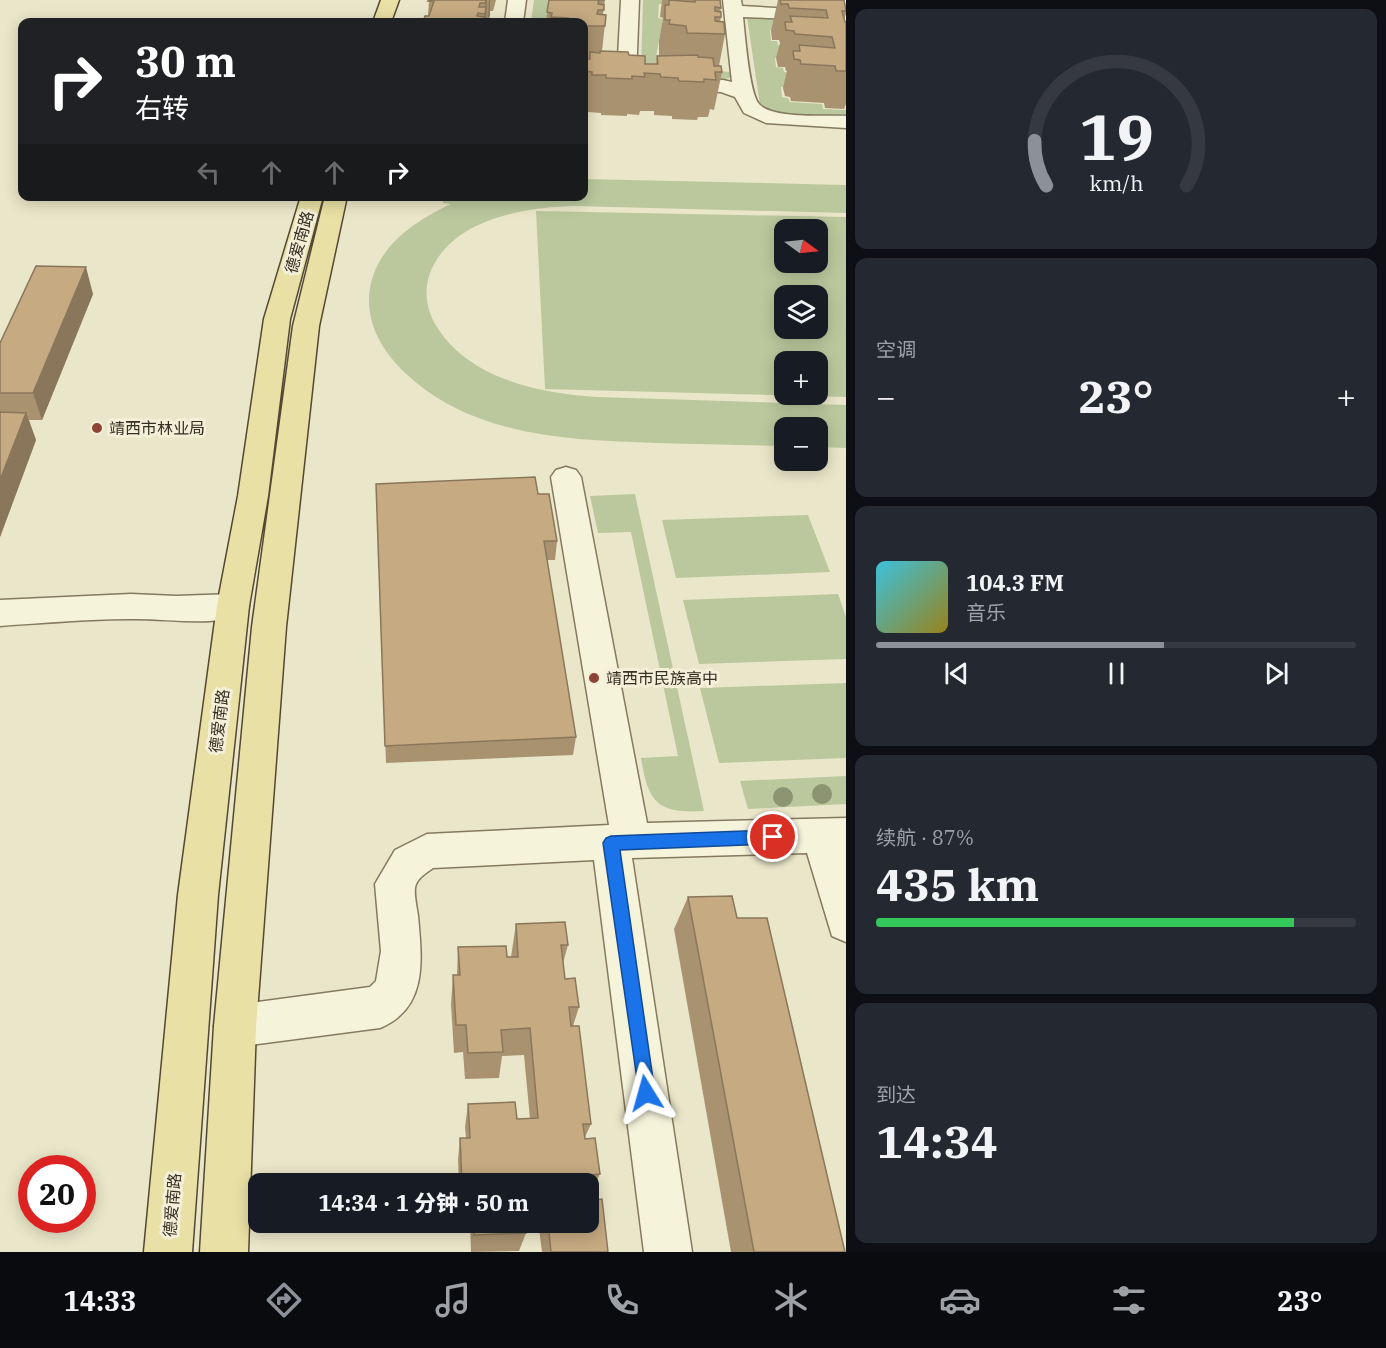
<!DOCTYPE html>
<html lang="zh">
<head>
<meta charset="utf-8">
<style>
  :root { --surface:#171b24; --page:#242831; --text:#f1f3f6; --muted:#9ea1a6; --line:#363941; --accent:#8c9099 }
  body { margin:0; font-family:"IBM Plex Serif","Noto Sans SC",serif; background:var(--page); color:var(--text); height:100vh; display:flex; flex-direction:column; font-size:22px; white-space:nowrap }
  * { box-sizing:border-box; margin:0 }
  p { font-size:20px; color:var(--muted) }
  .icon { flex:none; width:33px; height:33px; fill:none; stroke:currentColor; stroke-width:2; stroke-linecap:round; stroke-linejoin:round }
  .map { position:relative; flex:1; overflow:hidden }
  .panel { display:flex; flex-direction:column; gap:9px; padding:9px; background:#0d0f14; width:540px }
  .panel>* { flex:none }
  .banner { position:absolute; left:18px; top:18px; width:570px; height:183px; border-radius:12px; box-shadow:0 3px 15px #0003; background:#202124; color:#fff; overflow:hidden }
  .needle { width:39px; rotate:105deg }
  .fabs { position:absolute; left:774px; top:219px; display:grid; gap:12px }
  .fabs a { display:grid; place-items:center; width:54px; height:54px; border-radius:12px; background:var(--surface); box-shadow:0 3px 15px #0003; font-size:30px }
  .speed { position:absolute; left:18px; top:1155px; display:flex; gap:12px; font-size:30px; font-weight:700; text-align:center }
  .speed>* { display:grid; place-content:center; width:78px; height:78px; border-radius:50%; background:var(--surface); box-shadow:0 3px 15px #0003; line-height:1 }
  .speed .limit { border:9px solid #d22; background:#fff; color:#111 }
  .pin { position:absolute; display:grid; place-items:center; width:51px; height:51px; color:#fff; margin:-26px; border:3px solid #fff; border-radius:50%; box-shadow:0 2px 6px #0007 }
  .me { position:absolute; width:66px; margin:-33px; rotate:352deg; stroke-linejoin:round; filter:drop-shadow(0 0 4px #0008) }
  .turn { display:flex; align-items:center; gap:21px; height:126px; padding:0 18px; font-size:27px }
  .turn .icon { width:78px; height:78px; stroke-width:2.5 }
  .turn b { display:block; font-size:42px; line-height:51px }
  .lanes { display:flex; align-items:center; height:57px; padding:0 18px; background:#0003; justify-content:center; gap:30px; direction:ltr }
  .lanes .off { opacity:.35 }
  .big { font-size:45px; font-weight:800; line-height:1.1 }
  .panel .widget { flex:1; display:flex; flex-direction:column; justify-content:center; gap:9px; min-width:0; padding:0 21px; border-radius:12px; background:var(--page) }
  .panel .dial { align-items:center; gap:0 }
  .dial svg { height:156px; overflow:visible; fill:none; stroke:var(--line); stroke-width:7; stroke-linecap:round; text-anchor:middle }
  .dial text { fill:var(--text); stroke:none }
  .song { display:flex; align-items:center; gap:18px }
  .cover { width:72px; height:72px; border-radius:9px; background:linear-gradient(135deg,hsl(190 70% 55%),hsl(50 70% 35%)) }
  .played { height:6px; border-radius:3px; background:linear-gradient(90deg,var(--accent) 60%,var(--line) 60%) }
  .keys { display:flex; justify-content:space-around; direction:ltr }
  .heat { display:flex; justify-content:space-between; align-items:center; font-size:33px; direction:ltr }
  .charge { height:9px; border-radius:4px; background:linear-gradient(90deg,#34c759 87%,var(--line) 0) }
  .trip { position:absolute; left:248px; top:1173px; width:351px; height:60px; border-radius:12px; background:var(--surface); box-shadow:0 3px 15px #0003; font-weight:800; line-height:60px; text-align:center }
  .tabs { display:flex; height:96px; justify-content:space-around; align-items:center; background:#090b0e; color:var(--muted) }
  .tabs .icon { width:42px; height:42px }
  .tabs .active { color:var(--accent) }
  .tabs b { font-size:27px; color:var(--text) }
  main { display:flex; flex:1; min-height:0 }
  .map>svg:first-child { display:block }
</style>
</head>
<body>
<main>
<div class="map">
<svg width="846" height="1252" viewBox="0 0 846 1252">
  <rect width="100%" height="100%" fill="#eae6c9"/>
  <path fill="#bbc89d" fill-rule="evenodd" d="M534,0h18l23,22h-44z
    M643,0h21v4h-5l-1,14 5,1 -7,38 48,13 27,2 -1,6 -12,2 -77,-12z
    M747,17l84,1 -61,12 1,11h6l1,4 36,3 -39,10 1,9 7,1 1,4 36,3 -32,12h-7l1,10 6,1 2,4 32,2 1,5 23,1v8l-70,-5 -16,-8z
    M584,179l262,6v28l-271,-7c-51,1 -124,13 -145,67 -6,16 -4,34 4,49 31,56 105,72 164,75l248,8v43l-28,-1v-19h-34v18c-42,-1 -84,-2 -127,-3 -89,-3 -187,-6 -255,-73 -18,-18 -32,-41 -33,-67 -1,-50 41,-80 82,-99l-8,-1v-6l141,-1z
    M536,211l310,6v180l-301,-8zM784,230h34v32h-34zM784,296h34v32h-34zM784,362h34v32h-34z
    M635,494l69,317c-47,3 -56,-9 -63,-53l37,-2 -47,-224 -33,1 -8,-37z
    M808,515l22,57 -154,6 -14,-58z
    M838,594l8,23v42l-147,5 -16,-64z
    M846,683v75l-127,5 -19,-75z
    M846,776v28l-98,5 -8,-28z"/>
  <g fill="none" stroke-linecap="round" stroke-linejoin="round">
    <defs>
      <path id="minor" d="M508,0h18l-3,22h-18z
        M621,0h18l-3,77 87,3 9,2 -9,-82h18l1,6 83,5 3,4 -3,4 -6,1 -76,-3c2,17 6,76 16,87 13,15 67,11 87,12v12l-80,-5 -22,-10 -9,-16 -14,-5 -137,-5v-12l33,1z
        M832,0h14v25l-6,-1z
        M566,467l10,3 5,7 66,346 199,-5v124l-14,-6 -25,-83 -175,5 60,394h-48l-50,-392 -161,8c-7,5 -17,11 -18,20 -1,8 2,20 3,28 4,44 10,92 -38,112l-145,19 -15,-6 -6,-15 6,-15 15,-6 135,-18 6,-6 5,-30 -6,-67 20,-34 32,-16 182,-9 -58,-348 5,-7z
        M131,594l45,2 57,-2 11,3 5,9 -5,9c-37,12 -77,3 -115,4 -43,0 -86,4 -129,7v-26z"/>
      <path id="major" d="M381,0h18l-8,22h-18z
        M301,196h22l-33,123 -22,177 -19,110 -31,289 -26,357h-48l34,-357 39,-289 21,-110 26,-177z
        M325,196h22l-28,130 -33,301 -30,399 -8,226h-48l14,-226 38,-399 41,-301z"/>
    </defs>
    <use href="#minor" stroke="#857a5f" stroke-width="3"/>
    <use href="#major" stroke="#534833" stroke-width="3"/>
    <use href="#minor" fill="#f6f3db" fill-rule="evenodd"/>
    <use href="#major" fill="#e9e0a5" fill-rule="evenodd"/>
  </g>
  <g fill="#8c9472">
    <circle cx="822" cy="794" r="10"/>
    <circle cx="783" cy="797" r="10"/>
  </g>
  <path fill="#a99270" d="M429,0h67l-3,11h-3l-2,11h-64v-3l4,-3z
    M549,0h56l-2,14 3,1 -4,36 27,4 16,9h11l1,-8h2v-15l4,-23 -3,-1 2,-17h58l1,17 -1,5 5,12 -6,32 3,6 -8,38 -4,-1 -2,8h-10l-1,3 -25,-1v-3l-18,-1v-4h-14l-1,4 -12,-1v2l-26,-1v-2l-13,-1v-3h-4v-87h-38z
    M778,0h66l2,7v7l-2,6 1,2h1v82l-2,5 -19,-1 -1,-5 -33,-2 -1,-4 -5,-1 -2,-8 4,-17h-1l-1,-4h-7l-2,-9 4,-15 -1,-3h-7l-1,-9z
    M93,294l-51,126h-13l7,20 -36,97v-194z
    M376,484l181,57 -2,19h-8l29,177 -3,18 -187,8z
    M688,897l49,21 108,334h-114l-57,-323z
    M516,924l52,21 -5,18 2,16 14,28 -6,19 18,98 -6,13 15,37 -7,13 2,13 13,52h-66l-3,-23h-14l1,4 -7,18 -48,1 -1,-30h118v-38h-129l-1,-24 2,-22h6l-1,-11 3,-23 49,15h13l-6,-64 -22,1 -3,22 -34,1 -2,-27 -9,1 -3,-49 2,-29h4l1,-28 49,10h4z"/>
  <path fill="#8a775b" d="M486,0h1l-1,22h-2z
    M489,0h1v15l-2,7z
    M86,267l7,27 -51,126 -9,-27z
    M26,413l10,27 -36,97v-57z"/>
  <path fill="#c5aa82" stroke="#8a775b" stroke-width="1.5" d="M429,0h57l-1,3h-5l-1,4h7l-1,7 -7,-1 -1,3 7,1 -1,5h-40l1,-2 -20,-1 1,-3h4l5,-15h-6z
    M549,0h56h-6l-1,4 6,1v5h-6l-1,4 9,1 -1,11h-21v-4h-17l1,-4 -17,-1 1,-4 -5,-1z
    M669,0l26,2v-2h25l1,8 -6,-1v4l6,1v5h-6v4l9,1 1,12 -38,-1 -1,-7 -17,-2 1,-4h-5v-15h4z
    M780,0h64l2,11h-4l3,11h1v49h-10l-1,-5 -34,-2 -1,-4 -6,-1 -1,-8h7l-1,-6 36,3 -3,-11 -37,-3 -1,-3 -8,-1 -1,-8h7l-2,-6 38,2 -2,-8 -37,-2 -1,-4h-7z
    M600,51l28,1 1,3 16,1v8h13l-1,-8 41,-1v2l15,1 1,8h7l1,6h-7l1,8 -12,-1v3l-25,-1 -1,-3 -17,-1 -1,-3 -16,-1 1,4 -13,-1v3l-26,-1v-3h-14v-3l-7,-1v-12h5v-7l10,1z
    M36,266l50,1 -53,126h-33v-50z
    M0,412l26,1 -26,67z
    M535,477l3,17h11l8,47h-13l32,196 -191,9 -9,-262z
    M732,896l5,22h30l78,334h-91l-66,-355z
    M565,922l3,23h-7l4,34 10,-1 4,29h-10l2,19h8l12,98h-8l2,15 10,-1 5,36 -8,1 3,25 7,-1 6,53h-57l-3,-30h40v-38h-126l-2,-46h10l-2,-34 47,-2 2,17 21,-1 -8,-90 -29,2 2,22 -35,1 -2,-28h-10l-3,-50h7l-2,-28 48,-1 1,11h11l-2,-33z
    M473,1222h52l1,11 -52,2z"/>
  <path fill="#1a73e8" stroke="#114b97" stroke-width="1.5" d="M773,830l6,2 2,5 -2,5 -6,2 -153,6 35,243 -2,7 -7,2 -6,-2 -37,-257 3,-5 5,-2z"/>
  <g fill="#8e4435" stroke="#f3efd8" stroke-width="2">
    <circle cx="97" cy="428" r="6"/>
    <circle cx="594" cy="678" r="6"/>
  </g>
  <g text-anchor="middle" stroke-width="6" stroke-linejoin="round" paint-order="stroke">
    <g font-size="16" fill="#372f21" stroke="#f3efd8">
      <text transform="translate(299 242) rotate(-74)" y="6">德爱南路</text>
      <text transform="translate(219 721) rotate(-83)" y="6">德爱南路</text>
      <text transform="translate(172 1205) rotate(-85)" y="6">德爱南路</text>
    </g>
    <g font-size="16" fill="#372f21" stroke="#f3efd8" text-anchor="start">
      <text x="109" y="434">靖西市林业局</text>
      <text x="606" y="684">靖西市民族高中</text>
    </g>
  </g>
</svg>
<div class="fabs">
<a><svg class="needle" viewBox="-14 -14 28 28"><path d="M0-13l5 13h-10z" fill="#e53935"/><path d="M0 13l5-13h-10z" fill="#9ea1a6"/></svg></a>
<a><svg class="icon" aria-label="layers" viewBox="0 0 24 24"><path d="M12 4l9 5-9 5-9-5zM3 14l9 5 9-5"/></svg></a>
<a>+</a>
<a>−</a>
</div>
<div class="speed"><div class="limit">20</div></div>
<div class="pin" style="left:773px;top:837px;background:#d93025"><svg class="icon" aria-label="arrive" viewBox="0 0 24 24"><path d="M6 21V4h12l-3 4 3 4H6"/></svg></div>
<svg class="me" style="left:646px;top:1093px" viewBox="-20 -20 40 40"><path d="M0-17L14 15 0 8-14 15z" fill="#1a73e8" stroke="#fff" stroke-width="4"/></svg>
<div class="trip">14:34 · 1 分钟 · 50 m</div>
<div class="banner">
<div class="turn"><svg class="icon" aria-label="right" viewBox="0 0 24 24"><path d="M7 20v-9h11M14 6l5 5-5 5"/></svg><div><b>30 m</b>右转</div></div>
<div class="lanes"><svg class="icon off" aria-label="left" viewBox="0 0 24 24"><path d="M17 20v-9H6M10 6l-5 5 5 5"/></svg><svg class="icon off" aria-label="ahead" viewBox="0 0 24 24"><path d="M12 20V5M6 11l6-6 6 6"/></svg><svg class="icon off" aria-label="ahead" viewBox="0 0 24 24"><path d="M12 20V5M6 11l6-6 6 6"/></svg><svg class="icon" aria-label="right" viewBox="0 0 24 24"><path d="M7 20v-9h11M14 6l5 5-5 5"/></svg></div>
</div>
</div>
<section class="panel">
<div class="widget dial"><svg viewBox="0 0 100 80">
<path d="M14 69A42 42 0 1 1 86 69"/>
<path d="M14 69A42 42 0 0 1 8 46" stroke="#8c9099"/>
<text x="50" y="56" font-size="32" font-weight="700">19</text>
<text x="50" y="72" font-size="11">km/h</text>
</svg></div>
<div class="widget"><p>空调</p>
<div class="heat"><a>−</a><b class="big">23°</b><a>+</a></div>
</div>
<div class="widget">
<div class="song"><i class="cover"></i><div><b>104.3 FM</b><p>音乐</p></div></div>
<div class="played"></div>
<div class="keys"><svg class="icon" aria-label="previous" viewBox="0 0 24 24"><path d="M18 5L8 12l10 7zM5 5v14"/></svg><svg class="icon" aria-label="pause" viewBox="0 0 24 24"><path d="M8 5v14M16 5v14"/></svg><svg class="icon" aria-label="next" viewBox="0 0 24 24"><path d="M6 5l10 7-10 7zM19 5v14"/></svg></div>
</div>
<div class="widget"><p>续航 · 87%</p><b class="big">435 km</b><div class="charge"></div></div>
<div class="widget"><p>到达</p><b class="big">14:34</b></div>
</section>
</main>
<nav class="tabs">
<b>14:33</b>
<svg class="icon active" aria-label="directions" viewBox="0 0 24 24"><path d="M12 3l9 9-9 9-9-9zM9 14v-3h6M13 9l2 2-2 2"/></svg>
<svg class="icon" aria-label="music" viewBox="0 0 24 24"><path d="M9 18V5l10-2v13"/><circle cx="6" cy="18" r="3"/><circle cx="16" cy="16" r="3"/></svg>
<svg class="icon" aria-label="phone" viewBox="0 0 24 24"><path d="M5 4h4l2 5-3 2q2 4 5 5l2-3 5 2v4C11 20 4 13 5 4z"/></svg>
<svg class="icon" aria-label="climate" viewBox="0 0 24 24"><path d="M12 3v18M4 7l16 10M4 17L20 7"/></svg>
<svg class="icon" aria-label="car" viewBox="0 0 24 24"><path d="M5 17H2v-5l4-1 3-4h7l3 4 3 1v5h-3M9 17h6M6 11h13"/><circle cx="7" cy="17" r="2"/><circle cx="17" cy="17" r="2"/></svg>
<svg class="icon" aria-label="filters" viewBox="0 0 24 24"><path d="M4 7h16M4 17h16"/><circle cx="9" cy="7" r="2"/><circle cx="15" cy="17" r="2"/></svg>
<b>23°</b>
</nav>
</body>
</html>
